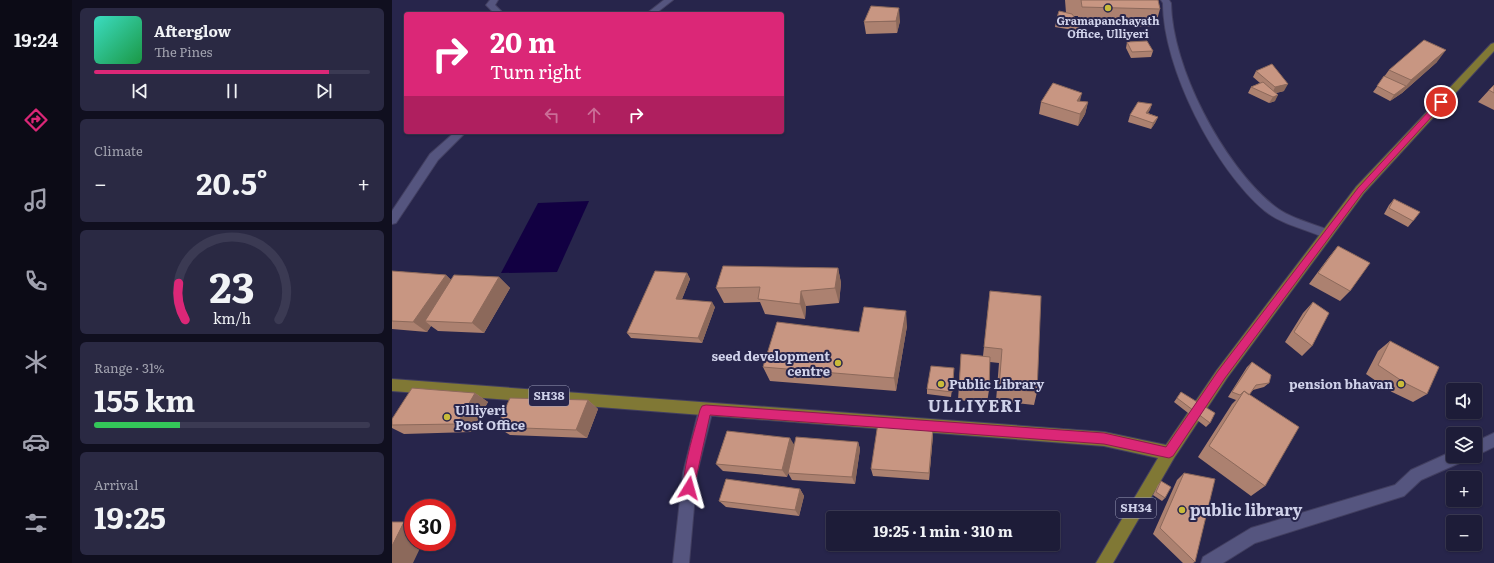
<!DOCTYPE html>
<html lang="en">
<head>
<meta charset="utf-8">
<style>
  :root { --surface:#1d1c38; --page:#2a2943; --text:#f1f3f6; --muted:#a0a1ae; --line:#3b3a53; --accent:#db2777 }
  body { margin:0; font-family:Literata,serif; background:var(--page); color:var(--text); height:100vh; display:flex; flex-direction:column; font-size:15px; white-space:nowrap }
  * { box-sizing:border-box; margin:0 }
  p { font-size:13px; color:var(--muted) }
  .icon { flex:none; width:22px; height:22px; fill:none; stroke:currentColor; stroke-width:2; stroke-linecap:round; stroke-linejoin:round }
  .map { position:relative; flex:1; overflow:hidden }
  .sheet { display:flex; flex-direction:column; gap:8px; padding:8px; background:#100f1f; width:320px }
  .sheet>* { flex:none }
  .banner { position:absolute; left:12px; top:12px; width:380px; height:122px; border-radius:4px; box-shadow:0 1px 3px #0004,0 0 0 1px var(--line); background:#db2777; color:#fff; overflow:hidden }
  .controls { position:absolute; left:1054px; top:383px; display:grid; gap:8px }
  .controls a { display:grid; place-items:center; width:36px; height:36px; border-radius:4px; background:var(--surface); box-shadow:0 1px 3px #0004,0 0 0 1px var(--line); font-size:20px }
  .speed { position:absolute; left:12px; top:499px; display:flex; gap:8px; font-size:20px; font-weight:700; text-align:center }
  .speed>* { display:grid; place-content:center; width:52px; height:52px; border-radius:50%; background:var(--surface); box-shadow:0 1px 3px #0004,0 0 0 1px var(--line); line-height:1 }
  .speed .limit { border:6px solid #d22; background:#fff; color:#111 }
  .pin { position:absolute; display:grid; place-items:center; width:34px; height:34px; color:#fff; margin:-17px; border:2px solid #fff; border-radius:50%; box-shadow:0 1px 4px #0007 }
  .me { position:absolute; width:44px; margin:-22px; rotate:8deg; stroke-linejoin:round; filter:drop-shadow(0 0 3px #0008) }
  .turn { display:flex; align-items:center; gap:14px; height:84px; padding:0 20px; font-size:18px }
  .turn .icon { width:52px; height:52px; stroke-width:2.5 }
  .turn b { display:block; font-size:28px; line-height:34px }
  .lanes { display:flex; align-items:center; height:38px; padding:0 20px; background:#0003; justify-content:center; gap:20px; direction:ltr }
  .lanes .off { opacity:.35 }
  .big { font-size:30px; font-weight:700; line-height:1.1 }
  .sheet .card { flex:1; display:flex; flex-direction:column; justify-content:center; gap:6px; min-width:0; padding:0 14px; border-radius:6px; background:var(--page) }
  .sheet .dial { align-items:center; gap:0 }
  .dial svg { height:104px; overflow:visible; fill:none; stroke:var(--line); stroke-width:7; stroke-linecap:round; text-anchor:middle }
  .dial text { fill:var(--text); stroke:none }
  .song { display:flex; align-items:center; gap:12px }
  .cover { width:48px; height:48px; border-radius:6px; background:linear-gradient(135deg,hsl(170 70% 55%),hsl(140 70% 35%)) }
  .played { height:4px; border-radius:2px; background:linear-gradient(90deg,var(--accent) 85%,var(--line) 85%) }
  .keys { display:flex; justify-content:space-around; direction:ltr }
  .heat { display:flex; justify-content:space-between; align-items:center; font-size:22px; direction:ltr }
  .charge { height:6px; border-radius:3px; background:linear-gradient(90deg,#34c759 31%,var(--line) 0) }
  .trip { position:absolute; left:434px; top:511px; width:234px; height:40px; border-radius:4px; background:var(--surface); box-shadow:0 1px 3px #0004,0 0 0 1px var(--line); font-weight:700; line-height:40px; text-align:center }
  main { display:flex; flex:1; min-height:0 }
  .dock { display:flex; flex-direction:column; width:72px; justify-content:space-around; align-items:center; background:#0c0b16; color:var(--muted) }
  .dock .icon { width:28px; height:28px }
  .dock .on { color:var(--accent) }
  .dock b { font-size:18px; color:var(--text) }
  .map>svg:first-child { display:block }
</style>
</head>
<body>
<main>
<nav class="dock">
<b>19:24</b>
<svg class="icon on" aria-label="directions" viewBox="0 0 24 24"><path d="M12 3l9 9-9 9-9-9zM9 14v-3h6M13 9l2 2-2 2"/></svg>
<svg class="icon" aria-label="music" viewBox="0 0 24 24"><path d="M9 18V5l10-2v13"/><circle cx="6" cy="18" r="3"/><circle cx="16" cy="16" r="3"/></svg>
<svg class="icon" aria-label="phone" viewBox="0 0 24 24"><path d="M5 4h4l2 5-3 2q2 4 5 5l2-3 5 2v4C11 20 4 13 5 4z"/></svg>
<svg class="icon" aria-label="climate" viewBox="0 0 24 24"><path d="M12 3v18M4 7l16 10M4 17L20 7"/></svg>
<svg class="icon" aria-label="car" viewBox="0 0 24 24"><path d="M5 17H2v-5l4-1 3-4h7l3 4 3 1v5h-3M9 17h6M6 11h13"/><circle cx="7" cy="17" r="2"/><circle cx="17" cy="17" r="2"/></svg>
<svg class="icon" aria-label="filters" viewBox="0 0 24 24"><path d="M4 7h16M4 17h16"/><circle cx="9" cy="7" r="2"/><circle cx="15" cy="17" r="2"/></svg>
</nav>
<section class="sheet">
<div class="card">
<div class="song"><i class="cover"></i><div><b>Afterglow</b><p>The Pines</p></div></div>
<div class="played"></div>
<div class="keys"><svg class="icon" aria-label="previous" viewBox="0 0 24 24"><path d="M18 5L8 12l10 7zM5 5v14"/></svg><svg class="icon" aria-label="pause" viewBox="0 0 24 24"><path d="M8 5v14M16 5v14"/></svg><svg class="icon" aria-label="next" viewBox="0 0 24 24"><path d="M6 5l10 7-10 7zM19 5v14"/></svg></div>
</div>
<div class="card"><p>Climate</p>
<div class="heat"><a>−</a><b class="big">20.5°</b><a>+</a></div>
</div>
<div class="card dial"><svg viewBox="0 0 100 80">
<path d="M14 69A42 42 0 1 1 86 69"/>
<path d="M14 69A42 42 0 0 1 9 41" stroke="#db2777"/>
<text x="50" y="56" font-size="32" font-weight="700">23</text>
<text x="50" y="72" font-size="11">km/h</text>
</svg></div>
<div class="card"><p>Range · 31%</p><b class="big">155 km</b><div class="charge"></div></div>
<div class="card"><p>Arrival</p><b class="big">19:25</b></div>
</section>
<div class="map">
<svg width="1102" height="563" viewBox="0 0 1102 563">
  <rect width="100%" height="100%" fill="#27254b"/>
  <path fill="#120042" d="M197,201l-32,71 -56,1 37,-70z"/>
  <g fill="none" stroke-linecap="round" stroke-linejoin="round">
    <defs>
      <path id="street" d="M98,0h8l-3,5 9,9h-9l-9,-9z
        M769,0h8l2,3c1,65 52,161 102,202 15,13 39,18 58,26l2,3 -2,3h-8c-18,-8 -42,-13 -58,-26 -50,-42 -102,-143 -102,-208z
        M314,403l5,1 2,5 -16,64 -8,90h-16l10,-90 16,-64 2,-5z
        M1102,433v14l-19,9v-14z
        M1061,451v5h13l-2,5 -43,19 -17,16 -149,47 -32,20h-22l2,-6 48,-29 144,-43 16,-15z"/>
      <path id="secondary" d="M272,0h9l-18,14h-9z
        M63,132h11l-28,28 -42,63 -4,1v-13l38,-57z"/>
      <path id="primary" d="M1102,43v8l-130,142 -137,185 -53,80 -61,105h-17l62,-105 -54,-12 -712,-55v-12l712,53 62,13 51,-75 139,-183 135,-143z"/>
    </defs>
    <use href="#street" stroke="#423f60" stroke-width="2"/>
    <use href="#secondary" stroke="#423f60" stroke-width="2"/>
    <use href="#primary" stroke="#423f60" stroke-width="2"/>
    <use href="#street" fill="#55557f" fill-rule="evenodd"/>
    <use href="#secondary" fill="#55557f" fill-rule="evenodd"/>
    <use href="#primary" fill="#807835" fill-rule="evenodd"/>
  </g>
  <path fill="#ac8170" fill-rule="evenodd" d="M673,0h93l2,9 -5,18 -76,-3 1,1 -1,6 -24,-4 1,-6 10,-8zM681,16h5v7z
    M508,21l-3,12 -31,1 -2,-12z
    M735,42l26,9 -2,6 -20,1 -5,-10z
    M1045,62l-35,31 -12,8 -17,-9 16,-22z
    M864,71l28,20 -8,2 -1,8 -6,2 -21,-10 3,-6 9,-4 -7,-6z
    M1102,85v25l-16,-8 11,-12z
    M688,101l8,1 -3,12 -7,12 -39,-12 2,-12z
    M760,104l-4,9 10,4 -3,6 -4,6 -23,-7 2,-7z
    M1002,199l19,22 -5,6 -24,-13 5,-9z
    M946,246l12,45 -10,10 -31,-17 20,-27z
    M446,268l3,15 -2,20 -33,3 -1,13 -40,-5 -5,-12 -36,1 -8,-15z
    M0,271l54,4 5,5 48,-3 11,11 -26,45 -46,-2 -7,-5 -4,6 -35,-3z
    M295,273l3,6 -8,20 33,8 -13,36 -71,-5 -4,-5z
    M598,291l47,101 -3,13 -38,-4 3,-38 -9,-1 -1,28 -2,13 -29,-3 3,-46 22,2z
    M921,302l-1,44 -10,10 -17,-14 18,-29z
    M515,326l-11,65 -126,-10 -7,-14 96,-35z
    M998,341l37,53 -14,8 -21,-10 -26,-18 12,-23z
    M860,362l17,21 -5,4 -11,3 -4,5 16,91 -14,10 -53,-39 34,-53 4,-4 -8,-3 19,-30z
    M562,373l-3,24 -24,-3v-5z
    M789,392l29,31 -4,4 -32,-25z
    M83,393l13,9 -17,30 -67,2 -12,-6v-9z
    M196,400l10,9 -11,29 -77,-3 -13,-8z
    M541,435l-4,45 -56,-4 -2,-7z
    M466,442l2,7 -5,35 -63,-4 -4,-7 -1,4 -64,-6 -7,-7 78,-20z
    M792,473l11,89 -2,1h-10l-30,-29 24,-54z
    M769,481l4,17 -3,3 -9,-6 5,-10z
    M408,489l4,7 -5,20 -73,-9 -7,-6z"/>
  <path fill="#8c695b" d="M507,8l1,13 -3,12 -1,-12z
    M1054,50l-9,12 -35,31 -12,8 4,-6 12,-9 5,-6z
    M896,84l-4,7 -12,3 3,-7z
    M690,93l-3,12 -5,8 3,-12z
    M886,95l-3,6 -6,2 4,-6z
    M696,102l-3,12 -7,12 2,-12z
    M760,104l-2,6 -6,9 2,-6z
    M766,117l-3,6 -4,6 2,-6z
    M446,268l3,15 -2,20 -4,-15z
    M295,273l3,6 -10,25 -4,-5z
    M54,275l12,11 -33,35 6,5 -4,6 -14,-10z
    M107,277l11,11 -26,45 -12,-10z
    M409,291l5,15 -1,13 -5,-15z
    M320,302l3,5 -13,36 -4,-5z
    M514,311l1,15 -11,65 -2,-13z
    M83,393l13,9 -17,30 -14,-8z
    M196,400l10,9 -11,29 -11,-8z
    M541,427v8l-4,45v-7z
    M398,438l5,8 -8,31 -5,-7z
    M466,442l2,7 -5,35 -3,-7z
    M408,489l4,7 -5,20 -4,-6z
    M12,522l9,3v17h10l-10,21h-21v-17z"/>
  <path fill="#c89682" stroke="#8c695b" d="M689,0h77l2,9 -78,-2z
    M479,6l28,2 -3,13 -32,1z
    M667,11l13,3 8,11 -24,-4z
    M1032,40l22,10 -35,30 -22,-10z
    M755,41l6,10 -21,1 -5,-10z
    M880,64l16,20 -13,3 -19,-16z
    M992,76l22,10 -12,9 -17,-9z
    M871,82l15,13 -5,2 -22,-10z
    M661,83l29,10 -5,8 11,1 -8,12 -39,-12z
    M1102,85v8l-5,-3z
    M746,102l14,2 -6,9 12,4 -5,6 -23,-8z
    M1002,199l26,13 -7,9 -24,-13z
    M946,246l32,17 -20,28 -32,-18z
    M331,266l115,2 -3,20 -34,3 -1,13 -42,-5 2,-12 -44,1z
    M0,271l54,4 -33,47 -21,-1z
    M263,271l32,2 -11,26 36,3 -14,36 -71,-5z
    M62,275l45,2 -27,46 -47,-2z
    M598,291l51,5 -4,96 -38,-4 3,-39 -18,-2z
    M921,302l16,11 -17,33 -18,-14z
    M472,307l42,4 -12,67 -131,-11 14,-45 82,10z
    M998,341l49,26 -12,27 -22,-11 -27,-18z
    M569,354l29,3 -1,33 -30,-2z
    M860,362l19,13 -2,8 -13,2 -7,10 -5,-4 -4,4 -8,-3z
    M539,366l23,2 -2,24 -25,-3z
    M20,388l63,5 -18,31 -65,1v-6z
    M852,391l55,36 -34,59 -56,-40z
    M789,392l34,21 -5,10 -33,-25z
    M118,398l78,2 -12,30 -79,-3z
    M486,423l55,4 -4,46 -58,-4z
    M335,431l63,7 -8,32 -66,-6z
    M404,437l62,5 -6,35 -64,-4z
    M792,473l31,6 -20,83 -35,-34z
    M334,479l74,10 -5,21 -76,-9z
    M769,481l10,6 -6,11 -9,-6z
    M0,522h12l-12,24z"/>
  <path fill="#db2777" stroke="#8e194d" d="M1047,100l6,2 -82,90 -138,186 -52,78 -4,2 -65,-14 -394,-29 -17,77 -4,1 -4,-1c-6,-14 11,-66 15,-82l2,-4 4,-1 398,28 62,14 52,-76 140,-183z"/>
  <g fill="#c9bb3a" stroke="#27254b" stroke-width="1.5">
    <circle cx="716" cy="8" r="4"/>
    <circle cx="446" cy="363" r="4"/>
    <circle cx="549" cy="384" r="4"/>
    <circle cx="1009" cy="384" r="4"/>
    <circle cx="55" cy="417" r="4"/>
    <circle cx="790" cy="510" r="4"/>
  </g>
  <g text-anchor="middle" stroke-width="4" stroke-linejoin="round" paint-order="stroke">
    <g font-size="11" font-weight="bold" fill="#d0d2ea" stroke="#27254b">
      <text x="716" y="25">Gramapanchayath<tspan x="716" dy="13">Office, Ulliyeri</tspan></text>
    </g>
    <g fill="#27254b" stroke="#9d9eba" stroke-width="1">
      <rect x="137" y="386" width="40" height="20" rx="3"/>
      <rect x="724" y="498" width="40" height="20" rx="3"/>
    </g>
    <g font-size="12" font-weight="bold" fill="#d0d2ea">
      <text x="157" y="400">SH38</text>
      <text x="744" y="512">SH34</text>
    </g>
    <g font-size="13" font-weight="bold" fill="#d0d2ea" stroke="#27254b" text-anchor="end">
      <text x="438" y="361">seed development<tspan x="438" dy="15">centre</tspan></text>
      <text x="557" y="389" text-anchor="start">Public Library</text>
      <text x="1001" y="389">pension bhavan</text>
      <text x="63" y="415" text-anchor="start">Ulliyeri<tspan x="63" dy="15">Post Office</tspan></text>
    </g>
    <g font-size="16" font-weight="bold" fill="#d0d2ea" stroke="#27254b" text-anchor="start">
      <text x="798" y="516">public library</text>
    </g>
    <g font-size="17" font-weight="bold" letter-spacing="1" fill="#d0d2ea" stroke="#27254b">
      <text x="583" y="412">ULLIYERI</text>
    </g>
  </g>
</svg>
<div class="controls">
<a><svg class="icon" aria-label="sound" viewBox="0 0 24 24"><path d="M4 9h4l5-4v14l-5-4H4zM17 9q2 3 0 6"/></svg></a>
<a><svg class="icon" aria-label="layers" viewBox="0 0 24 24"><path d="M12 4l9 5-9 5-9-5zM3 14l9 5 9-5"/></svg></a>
<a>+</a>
<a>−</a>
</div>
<div class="speed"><div class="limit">30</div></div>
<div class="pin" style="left:1049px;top:102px;background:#d93025"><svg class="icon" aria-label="arrive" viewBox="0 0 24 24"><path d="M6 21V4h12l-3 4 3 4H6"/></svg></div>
<svg class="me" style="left:297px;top:488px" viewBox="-20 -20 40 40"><path d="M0-17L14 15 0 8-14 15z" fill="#db2777" stroke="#fff" stroke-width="4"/></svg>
<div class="trip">19:25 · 1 min · 310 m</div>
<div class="banner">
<div class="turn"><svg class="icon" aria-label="right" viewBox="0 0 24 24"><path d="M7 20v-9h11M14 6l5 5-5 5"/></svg><div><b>20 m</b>Turn right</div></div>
<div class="lanes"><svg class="icon off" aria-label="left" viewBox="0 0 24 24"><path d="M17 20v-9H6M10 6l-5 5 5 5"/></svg><svg class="icon off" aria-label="ahead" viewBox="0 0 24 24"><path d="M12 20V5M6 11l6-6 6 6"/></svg><svg class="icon" aria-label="right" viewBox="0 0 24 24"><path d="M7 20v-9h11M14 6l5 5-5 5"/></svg></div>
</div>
</div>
</main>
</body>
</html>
